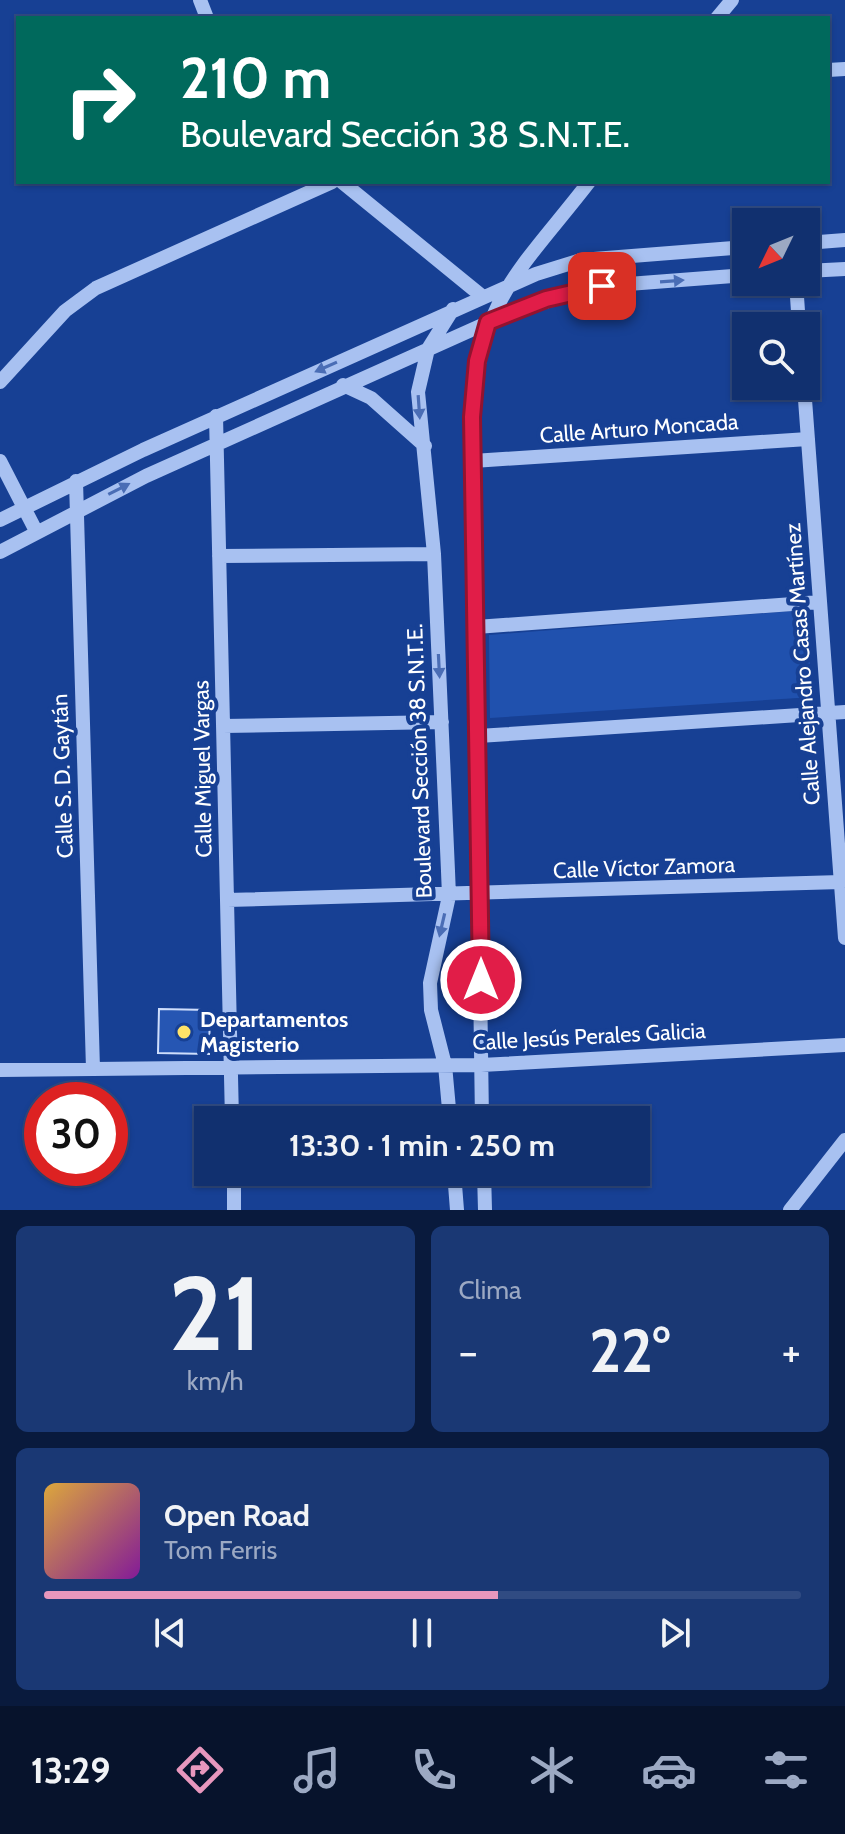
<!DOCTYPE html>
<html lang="es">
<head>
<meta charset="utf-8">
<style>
  :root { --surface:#11306f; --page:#1a3874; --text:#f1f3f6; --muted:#9ca9c3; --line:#304b82; --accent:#e797bd }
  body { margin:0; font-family:Cabin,sans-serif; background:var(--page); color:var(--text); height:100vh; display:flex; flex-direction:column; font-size:30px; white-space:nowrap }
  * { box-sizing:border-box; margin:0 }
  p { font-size:26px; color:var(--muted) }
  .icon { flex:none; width:44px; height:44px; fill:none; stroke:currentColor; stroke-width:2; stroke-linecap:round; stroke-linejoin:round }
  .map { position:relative; height:1210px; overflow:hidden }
  .details { display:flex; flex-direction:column; gap:16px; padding:16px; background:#091a3d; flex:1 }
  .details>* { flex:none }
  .hud { position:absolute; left:16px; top:16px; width:814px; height:168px; border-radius:0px; box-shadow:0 2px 6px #0004,0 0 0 2px var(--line); background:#00695c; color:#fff; overflow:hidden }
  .needle { width:52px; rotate:227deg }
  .controls { position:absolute; left:732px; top:208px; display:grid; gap:16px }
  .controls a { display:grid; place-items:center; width:88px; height:88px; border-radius:0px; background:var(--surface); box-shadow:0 2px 6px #0004,0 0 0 2px var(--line); font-size:40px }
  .speed { position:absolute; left:24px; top:1082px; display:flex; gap:16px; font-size:40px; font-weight:700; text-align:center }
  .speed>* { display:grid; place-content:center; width:104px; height:104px; border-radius:50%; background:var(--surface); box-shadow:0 2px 6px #0004,0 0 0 2px var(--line); line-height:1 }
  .speed .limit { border:12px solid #d22; background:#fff; color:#111 }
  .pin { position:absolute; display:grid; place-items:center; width:68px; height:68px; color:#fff; margin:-34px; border-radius:16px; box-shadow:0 4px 12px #0006 }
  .me { position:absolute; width:88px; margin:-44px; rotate:0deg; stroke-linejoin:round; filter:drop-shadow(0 0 6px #0008) }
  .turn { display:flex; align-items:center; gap:28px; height:168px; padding:0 32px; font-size:36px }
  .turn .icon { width:104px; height:104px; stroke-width:2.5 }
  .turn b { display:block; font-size:56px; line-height:68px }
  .big { font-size:60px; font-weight:700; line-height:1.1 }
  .details .widget { flex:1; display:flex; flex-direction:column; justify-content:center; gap:12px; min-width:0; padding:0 28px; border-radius:12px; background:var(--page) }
  .details .dial { align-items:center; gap:0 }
  .dial b { font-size:104px; line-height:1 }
  .song { display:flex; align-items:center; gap:24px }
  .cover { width:96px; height:96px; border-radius:12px; background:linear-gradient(135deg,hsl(40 70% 55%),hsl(290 70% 35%)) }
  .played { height:8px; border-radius:4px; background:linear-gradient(90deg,var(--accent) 60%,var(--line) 60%) }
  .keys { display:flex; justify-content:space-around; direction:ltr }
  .heat { display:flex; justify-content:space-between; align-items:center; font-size:44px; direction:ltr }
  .details .tiles { flex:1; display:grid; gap:16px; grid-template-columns:1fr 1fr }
  .widget:last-child { grid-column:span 2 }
  .trip { position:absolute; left:194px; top:1106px; width:456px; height:80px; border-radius:0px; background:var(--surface); box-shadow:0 2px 6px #0004,0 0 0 2px var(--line); font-weight:700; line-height:80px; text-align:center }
  .tab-bar { display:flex; height:128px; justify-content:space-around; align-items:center; background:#07132c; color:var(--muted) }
  .tab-bar .icon { width:56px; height:56px }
  .tab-bar .current { color:var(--accent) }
  .tab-bar b { font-size:36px; color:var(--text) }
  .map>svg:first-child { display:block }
</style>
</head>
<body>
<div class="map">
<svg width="845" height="1210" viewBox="0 0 845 1210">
  <rect width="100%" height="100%" fill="#174094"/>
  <path fill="#2051ae" d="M805,610l8,87 -323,21 -1,-83z"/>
  <path fill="#2656b3" stroke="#cfdefc" stroke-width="2" d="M159,1009l51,1 -1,44 -51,-1z"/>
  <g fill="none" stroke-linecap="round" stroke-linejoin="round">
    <path stroke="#a8c1f1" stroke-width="14" d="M200,0l7,18
      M717,18l15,-18
      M828,70l17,-1
      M342,182l141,115
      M806,243l39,-3
      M806,271l39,-2
      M796,282l3,44
      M0,382l65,-71 31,-23 236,-106
      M343,385l28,13 54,48
      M804,386l41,552
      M216,416l16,704
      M0,461l36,70
      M473,461l335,-22
      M76,481l17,588
      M0,520l143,-70 393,-176 45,-14 165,-13
      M0,552l146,-76 370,-166 86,-24 144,-11
      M219,556l215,-2
      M476,627l344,-25
      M223,726l219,-4
      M478,736l367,-24
      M227,900l614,-18
      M0,1070l481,-5 364,-20
      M450,1120l-5,-55 -14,-55 -1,-27 19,-87 -1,-25 -14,-317 -16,-162 10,-43 25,-40
      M482,1120l-10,-703c8,-120 48,-146 117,-235
      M234,1172v38
      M454,1172l3,38
      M484,1172l1,38
      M790,1210l55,-70"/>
  </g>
  <defs><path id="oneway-solid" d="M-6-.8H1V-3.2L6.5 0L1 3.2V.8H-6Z" transform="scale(2)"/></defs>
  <g fill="#4a6db5">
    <use href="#oneway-solid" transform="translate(672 281) rotate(-4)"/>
    <use href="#oneway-solid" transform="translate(326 367) rotate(156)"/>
    <use href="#oneway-solid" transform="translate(419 407) rotate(86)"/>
    <use href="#oneway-solid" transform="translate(119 489) rotate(-27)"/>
    <use href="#oneway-solid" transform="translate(439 666) rotate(87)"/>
    <use href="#oneway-solid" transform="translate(442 925) rotate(103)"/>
  </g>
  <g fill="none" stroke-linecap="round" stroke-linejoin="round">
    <defs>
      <path id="route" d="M481,980l-9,-563 5,-56 11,-39 58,-23 56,-13"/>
    </defs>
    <use href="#route" stroke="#92132f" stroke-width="20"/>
    <use href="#route" stroke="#e11d48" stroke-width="14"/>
  </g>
  <circle fill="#ffe368" stroke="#174094" stroke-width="3" cx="184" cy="1032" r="8"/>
  <g text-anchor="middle" stroke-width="8" stroke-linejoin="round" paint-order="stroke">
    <g font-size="22" fill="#fff" stroke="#174094">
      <text transform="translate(639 428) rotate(-4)" y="8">Calle Arturo Moncada</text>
      <text transform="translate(802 664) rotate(-94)" y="8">Calle Alejandro Casas Martínez</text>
      <text transform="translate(419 761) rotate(-92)" y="8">Boulevard Sección 38 S.N.T.E.</text>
      <text transform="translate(202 769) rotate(-91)" y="8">Calle Miguel Vargas</text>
      <text transform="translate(62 776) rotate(-92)" y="8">Calle S. D. Gaytán</text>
      <text transform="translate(644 867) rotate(-2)" y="8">Calle Víctor Zamora</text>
      <text transform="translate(589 1036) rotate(-3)" y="8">Calle Jesús Perales Galicia</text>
    </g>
    <g font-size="22" font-weight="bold" fill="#fff" stroke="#174094" text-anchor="start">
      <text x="200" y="1027">Departamentos<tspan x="200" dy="25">Magisterio</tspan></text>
    </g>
  </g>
</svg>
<div class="controls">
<a><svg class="needle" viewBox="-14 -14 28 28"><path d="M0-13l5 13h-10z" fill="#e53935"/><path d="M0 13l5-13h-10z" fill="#9ca9c3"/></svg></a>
<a><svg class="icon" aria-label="search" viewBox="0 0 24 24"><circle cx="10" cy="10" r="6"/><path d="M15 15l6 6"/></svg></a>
</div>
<div class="speed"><div class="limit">30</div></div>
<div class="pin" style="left:602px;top:286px;background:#d93025"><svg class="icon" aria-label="arrive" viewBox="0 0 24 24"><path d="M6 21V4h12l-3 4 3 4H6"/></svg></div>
<svg class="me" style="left:481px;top:980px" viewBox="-20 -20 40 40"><circle r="17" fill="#e11d48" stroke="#fff" stroke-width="3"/><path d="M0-11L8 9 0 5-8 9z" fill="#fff"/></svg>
<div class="trip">13:30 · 1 min · 250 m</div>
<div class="hud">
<div class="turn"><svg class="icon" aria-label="right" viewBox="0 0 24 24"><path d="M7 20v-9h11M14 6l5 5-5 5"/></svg><div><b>210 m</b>Boulevard Sección 38 S.N.T.E.</div></div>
</div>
</div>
<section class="details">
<div class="tiles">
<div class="widget dial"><b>21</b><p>km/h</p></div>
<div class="widget"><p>Clima</p>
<div class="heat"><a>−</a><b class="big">22°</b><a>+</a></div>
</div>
<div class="widget">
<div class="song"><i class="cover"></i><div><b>Open Road</b><p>Tom Ferris</p></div></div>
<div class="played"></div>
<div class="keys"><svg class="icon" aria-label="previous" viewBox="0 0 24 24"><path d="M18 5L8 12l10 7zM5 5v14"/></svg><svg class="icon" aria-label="pause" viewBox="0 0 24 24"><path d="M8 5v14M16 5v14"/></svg><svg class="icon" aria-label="next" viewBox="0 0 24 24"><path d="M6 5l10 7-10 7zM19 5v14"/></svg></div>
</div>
</div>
</section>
<nav class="tab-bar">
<b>13:29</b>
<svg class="icon current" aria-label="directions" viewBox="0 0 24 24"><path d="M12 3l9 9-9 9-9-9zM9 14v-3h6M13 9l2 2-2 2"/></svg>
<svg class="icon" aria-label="music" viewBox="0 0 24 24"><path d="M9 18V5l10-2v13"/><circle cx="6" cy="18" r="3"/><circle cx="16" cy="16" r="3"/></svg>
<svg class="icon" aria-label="phone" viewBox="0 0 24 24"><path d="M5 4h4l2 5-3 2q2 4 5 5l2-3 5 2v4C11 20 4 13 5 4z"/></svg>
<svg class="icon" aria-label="climate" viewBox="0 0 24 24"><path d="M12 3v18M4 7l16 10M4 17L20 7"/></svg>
<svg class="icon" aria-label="car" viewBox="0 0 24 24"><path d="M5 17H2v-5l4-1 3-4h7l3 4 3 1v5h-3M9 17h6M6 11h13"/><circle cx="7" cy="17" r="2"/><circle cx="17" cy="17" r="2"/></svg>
<svg class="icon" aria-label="filters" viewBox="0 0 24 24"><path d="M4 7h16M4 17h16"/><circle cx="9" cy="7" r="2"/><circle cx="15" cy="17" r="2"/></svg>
</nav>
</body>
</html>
